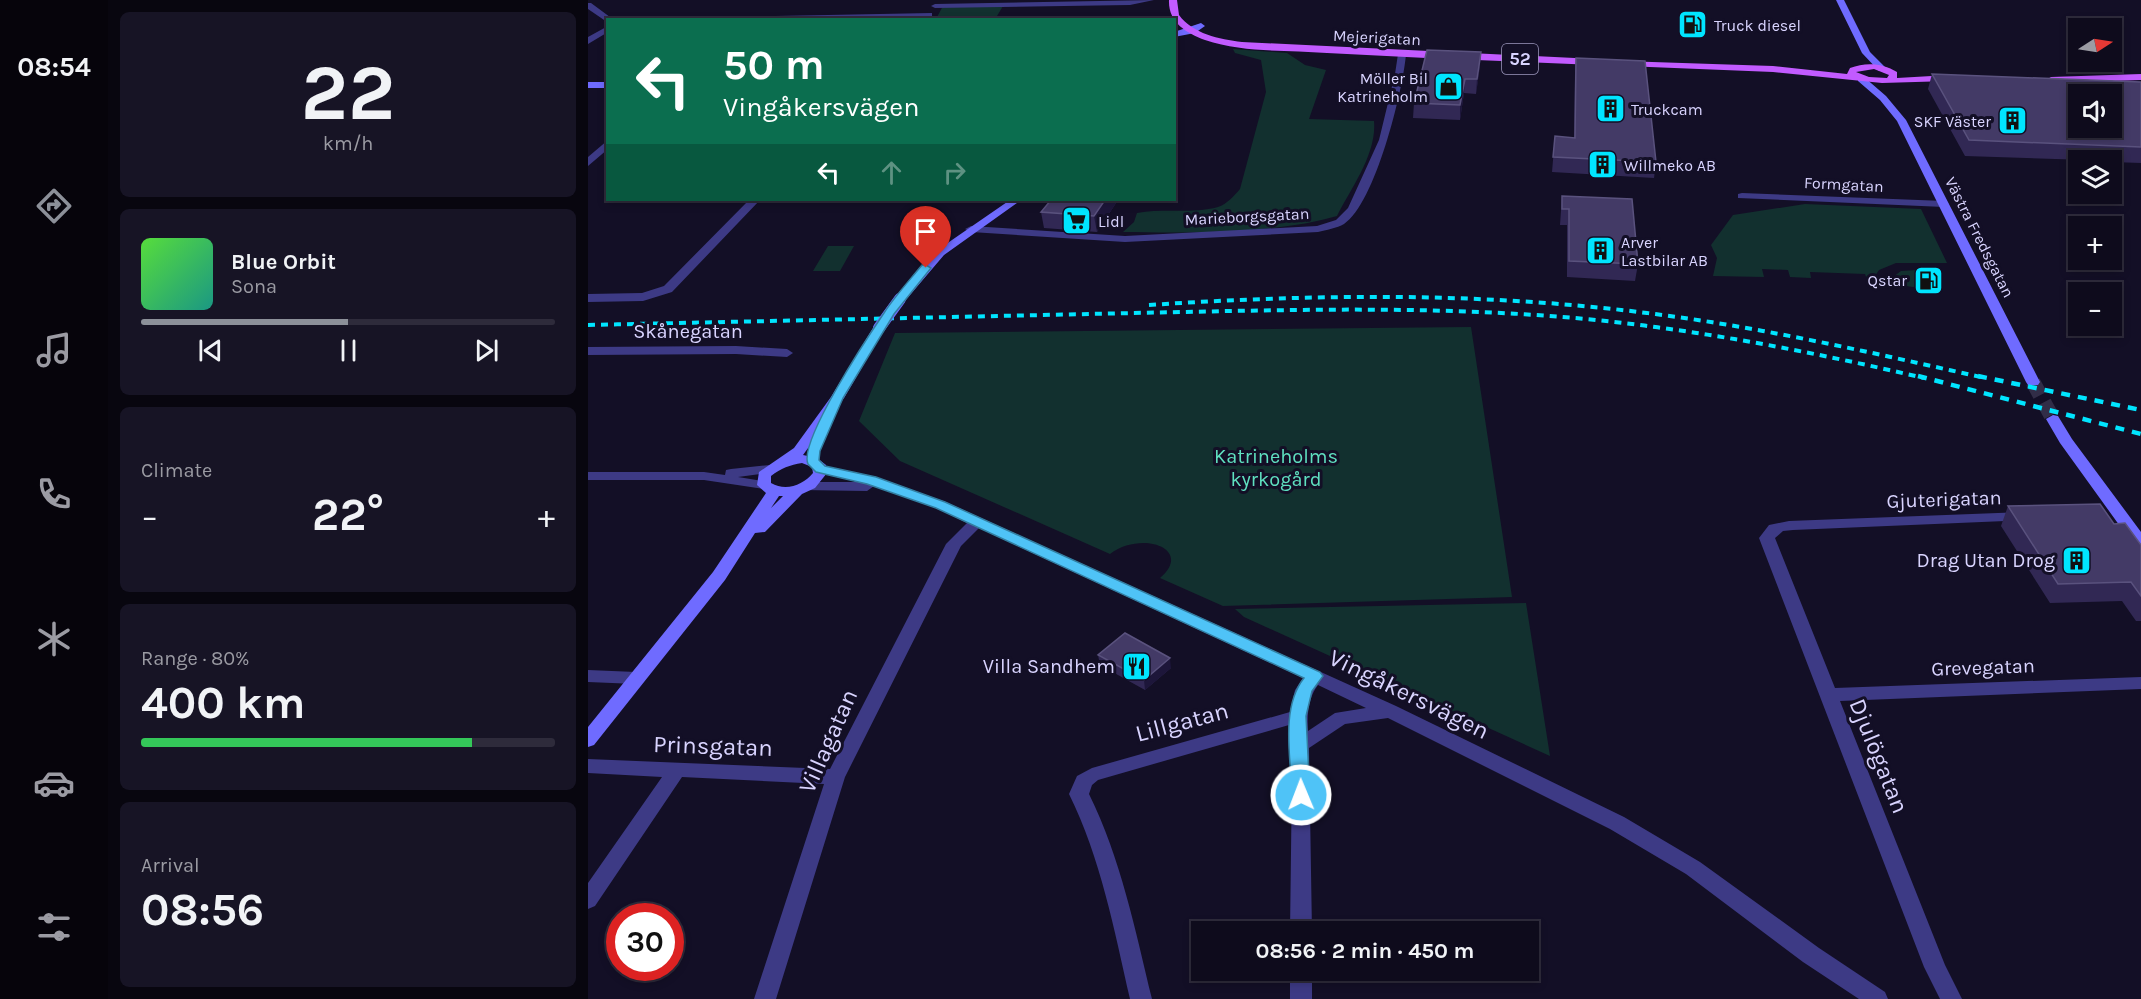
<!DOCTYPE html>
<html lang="en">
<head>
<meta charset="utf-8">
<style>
  :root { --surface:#0e0b1c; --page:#171425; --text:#f1f3f6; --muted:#9b9ba3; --line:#2e2b3b; --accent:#8c9099 }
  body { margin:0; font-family:Karla,sans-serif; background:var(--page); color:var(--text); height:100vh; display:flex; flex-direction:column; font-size:22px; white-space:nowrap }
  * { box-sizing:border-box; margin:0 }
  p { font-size:20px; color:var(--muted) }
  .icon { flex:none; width:33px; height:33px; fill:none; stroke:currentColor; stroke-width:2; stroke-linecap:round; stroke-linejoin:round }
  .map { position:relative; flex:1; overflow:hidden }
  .sheet { display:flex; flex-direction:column; gap:12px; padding:12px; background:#08060f; width:480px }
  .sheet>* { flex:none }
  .banner { position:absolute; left:18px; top:18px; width:570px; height:183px; border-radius:0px; box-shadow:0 3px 9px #0003,0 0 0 2px var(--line); background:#0b6e4f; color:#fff; overflow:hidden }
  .needle { width:39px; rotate:78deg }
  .fabs { position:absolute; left:1480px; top:18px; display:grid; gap:12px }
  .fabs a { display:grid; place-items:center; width:54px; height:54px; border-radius:0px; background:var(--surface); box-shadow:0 3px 9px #0003,0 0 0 2px var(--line); font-size:30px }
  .speed { position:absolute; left:18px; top:903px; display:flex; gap:12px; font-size:30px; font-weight:700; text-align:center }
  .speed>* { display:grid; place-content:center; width:78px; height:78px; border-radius:50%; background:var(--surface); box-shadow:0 3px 9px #0003,0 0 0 2px var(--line); line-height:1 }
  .speed .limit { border:9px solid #d22; background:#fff; color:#111 }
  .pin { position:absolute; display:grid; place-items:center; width:51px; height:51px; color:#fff; margin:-62px -26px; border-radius:50% 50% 50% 0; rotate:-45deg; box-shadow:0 0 6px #0007 }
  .pin .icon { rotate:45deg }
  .me { position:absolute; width:66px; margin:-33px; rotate:359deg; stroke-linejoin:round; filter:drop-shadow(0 0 4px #0008) }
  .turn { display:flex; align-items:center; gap:21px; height:126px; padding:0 18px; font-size:27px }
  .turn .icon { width:78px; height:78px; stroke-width:2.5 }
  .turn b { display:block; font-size:42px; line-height:51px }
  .lanes { display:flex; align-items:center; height:57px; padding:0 18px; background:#0003; justify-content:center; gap:30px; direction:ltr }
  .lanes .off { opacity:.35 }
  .big { font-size:45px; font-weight:700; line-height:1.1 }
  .sheet .card { flex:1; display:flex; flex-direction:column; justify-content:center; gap:9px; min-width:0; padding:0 21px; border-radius:9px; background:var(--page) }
  .sheet .dial { align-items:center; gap:0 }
  .dial b { font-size:78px; line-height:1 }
  .song { display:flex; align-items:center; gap:18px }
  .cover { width:72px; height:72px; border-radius:9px; background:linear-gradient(135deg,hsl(110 70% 55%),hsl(170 70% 35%)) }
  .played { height:6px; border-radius:3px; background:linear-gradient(90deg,var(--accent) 50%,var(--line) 50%) }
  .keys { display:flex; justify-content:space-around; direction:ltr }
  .heat { display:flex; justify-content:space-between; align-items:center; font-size:33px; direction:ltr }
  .charge { height:9px; border-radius:4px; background:linear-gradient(90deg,#34c759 80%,var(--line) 0) }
  .trip { position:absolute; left:603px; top:921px; width:348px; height:60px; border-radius:0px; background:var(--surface); box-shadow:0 3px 9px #0003,0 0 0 2px var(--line); font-weight:700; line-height:60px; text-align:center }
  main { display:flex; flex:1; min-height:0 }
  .dock { display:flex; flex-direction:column; width:108px; justify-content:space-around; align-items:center; background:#06040b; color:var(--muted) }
  .dock .icon { width:42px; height:42px }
  .dock .active { color:var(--accent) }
  .dock b { font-size:27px; color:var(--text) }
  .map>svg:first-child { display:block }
</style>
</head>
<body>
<main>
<nav class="dock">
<b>08:54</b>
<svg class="icon active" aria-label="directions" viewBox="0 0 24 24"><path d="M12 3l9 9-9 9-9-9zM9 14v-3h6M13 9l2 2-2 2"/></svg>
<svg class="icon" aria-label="music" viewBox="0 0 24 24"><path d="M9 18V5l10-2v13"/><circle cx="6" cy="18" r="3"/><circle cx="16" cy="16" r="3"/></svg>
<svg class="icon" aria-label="phone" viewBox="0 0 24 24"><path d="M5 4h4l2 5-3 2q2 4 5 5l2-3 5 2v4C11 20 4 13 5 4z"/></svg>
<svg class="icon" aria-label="climate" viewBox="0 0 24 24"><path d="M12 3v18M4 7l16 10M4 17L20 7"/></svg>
<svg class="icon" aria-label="car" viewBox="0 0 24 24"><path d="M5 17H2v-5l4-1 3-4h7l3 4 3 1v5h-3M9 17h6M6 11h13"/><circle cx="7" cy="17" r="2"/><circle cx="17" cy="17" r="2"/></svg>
<svg class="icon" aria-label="filters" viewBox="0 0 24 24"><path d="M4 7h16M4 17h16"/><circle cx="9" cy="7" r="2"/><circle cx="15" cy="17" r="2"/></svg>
</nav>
<section class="sheet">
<div class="card dial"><b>22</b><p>km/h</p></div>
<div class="card">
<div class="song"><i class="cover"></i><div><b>Blue Orbit</b><p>Sona</p></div></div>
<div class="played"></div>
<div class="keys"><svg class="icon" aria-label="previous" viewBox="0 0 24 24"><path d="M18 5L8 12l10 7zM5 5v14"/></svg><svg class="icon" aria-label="pause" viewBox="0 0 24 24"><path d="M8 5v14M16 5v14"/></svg><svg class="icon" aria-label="next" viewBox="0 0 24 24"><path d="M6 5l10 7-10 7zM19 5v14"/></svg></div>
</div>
<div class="card"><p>Climate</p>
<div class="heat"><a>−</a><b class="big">22°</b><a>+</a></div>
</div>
<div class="card"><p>Range · 80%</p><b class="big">400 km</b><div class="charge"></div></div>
<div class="card"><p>Arrival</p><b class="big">08:56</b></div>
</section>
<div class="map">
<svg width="1553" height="999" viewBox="0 0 1553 999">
  <rect width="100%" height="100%" fill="#130f26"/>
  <path fill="#12302f" d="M355,6h60l-6,10 -60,1z
    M645,49l54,4 18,12 21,5 -17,49 65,2c3,33 -23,67 -37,95 -61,18 -150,17 -214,16l11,-10 3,-9c26,-5 56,1 81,-6 9,-3 16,-11 22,-18l26,-97 -5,-32 -26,-7z
    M1217,204l116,5 26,54h-51l-17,7 -8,12h-3l-3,-8 -55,-2 1,6 -21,-1 -2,-7 -26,-1 2,8 -51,-1 4,-18 -6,-13 22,-30z
    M240,246h26l-14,25h-27z
    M1329,270l6,15 -10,2 -14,-2 -6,-8 8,-6z
    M883,327l41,270 -289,9 -63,-28c34,-29 -18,-48 -50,-24l-210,-93 -41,-40 36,-88z
    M938,603l24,153 -306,-139 -9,-8z"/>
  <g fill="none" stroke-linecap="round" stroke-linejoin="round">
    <path stroke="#312d47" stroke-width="15" stroke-dasharray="15 8" stroke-linecap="butt" d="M1445,382l20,37"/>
    <path fill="#3d3a85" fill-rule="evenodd" d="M566,0l-24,5 -195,3 -4,-2 4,-2z
      M0,3h3l23,17h-6l-1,2 -19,-13z
      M344,13v4h-3l-218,3 4,-3z
      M20,26v6l-20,12v-7z
      M814,51l4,3c-3,37 -31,150 -62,170 -7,4 -18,6 -26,8l-193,10 -154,-10 -6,-3 6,-3 154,10 192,-10 19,-6 12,-12 31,-68 16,-66 3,-20z
      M20,140v9l-20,17v-9z
      M1154,193l202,8 5,3 -5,3 -206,-9v-4z
      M161,200h11l-88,92 -29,9 -55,1v-8l54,-1 22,-7z
      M148,346l51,3 6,4 -6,4 -51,-3 -148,1v-8z
      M182,465l7,4 -2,3 -37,5 31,5 2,3 -2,3 -5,1 -60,-9h-116v-8h116l21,3 1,-5 5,-1z
      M232,465l56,12 70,25 450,204 228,111 76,45 119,86 66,44 3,7h-29l-56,-37 -117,-88 -76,-45 -222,-111 -43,6 -36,24 3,184h-22l2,-160 -3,-47 -191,55 -6,5 -3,9c32,65 46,135 63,205h-22c-16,-70 -29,-140 -61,-205l8,-18 15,-8 198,-56 5,-22 8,-12 -324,-150 -18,18 -116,231 -69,222h-22l70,-215 -142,-7 -87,129 -7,3v-26l74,-106 -74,-4v-14l242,10 116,-225 21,-21 -31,-15 -62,-22 -7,5 -66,-1 -2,-3 7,-5h52l-43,-10 -2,-3 2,-3zM730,685l48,23 -31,5 -27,18c-1,-16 0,-33 10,-46z
      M1436,512l8,5 -3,3 -236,10 -10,1 -8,7 60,150 306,-11v12l-301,12 105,264 17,34h-22l-16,-32 -165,-429 10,-13 20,-4z
      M0,670l48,2 6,2 3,4 -3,4 -6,2 -48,-2z
      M702,970h22v29h-22z"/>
    <path fill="#6f6bff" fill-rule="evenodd" d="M1248,0h8l26,52 15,15v4h-6l-17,-18z
      M613,23l4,3 -10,7 -21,4v-5z
      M1270,77h6l22,19 20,24 134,262 -2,3h-10l-2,-3 -129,-261 -17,-21 -22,-19z
      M0,82h20v6h-20z
      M422,200h11l-77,55 -40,47h-8v-6l40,-45z
      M291,324l6,4 -41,70 -41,57 14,3 9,7 1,8 -12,15 -13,6 -37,38 -10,1 -30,47 -131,165 -6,2v-20l125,-155 53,-79 -9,-8 2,-13 35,-24 37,-51 42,-69zM214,463l10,4 1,6c-10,12 -27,19 -42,10v-7c10,-8 19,-11 31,-13zM191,496h4l-12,12z
      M1465,415l5,1 14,23 69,93v16l-6,-1 -75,-104 -14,-24z"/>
    <path fill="#c25bff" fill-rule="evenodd" d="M581,0h8l2,15c14,19 40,24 63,27l353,17 4,3 -4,3c-89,-4 -179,-7 -268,-12 -40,-3 -83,0 -122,-13 -19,-7 -37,-18 -36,-40z
      M1034,61l151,5 74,8 3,-6c16,-6 32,-5 47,4v6l52,-3 5,3 -5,3 -67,2 -109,-11 -148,-6 -3,-1zM1286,69l15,6 -2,3 -18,-1 -13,-5z
      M1553,74v6l-90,3 -5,-3 5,-3z"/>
    <path stroke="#00e5ff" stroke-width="4" stroke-dasharray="7 6" stroke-linecap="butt" d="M561,305c166,-11 332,-13 498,8 114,14 226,40 338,65
      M0,325c182,-4 364,-8 546,-12 151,-3 302,-8 452,6 114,11 227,33 338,59"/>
    <path stroke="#00e5ff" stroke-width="4.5" stroke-dasharray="9 8" stroke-linecap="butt" d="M1330,376l223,58
      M1390,376l163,34"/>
    <path stroke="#6f6bff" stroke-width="12" d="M291,328l21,-29"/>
  </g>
  <path fill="#312854" d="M988,58l80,104 -2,16 -102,-6 3,-36 19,2 1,-66z
    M892,66l-4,28 -12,-1 -4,27 -47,-2 1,-15z
    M1344,74l209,8v81l-29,-1v-2h-25l-122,-4 -37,-67z
    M974,196l76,68 -3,17 -68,-4v-52h-7z
    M463,200h67l-21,32 -53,-4 -3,-16z
    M1420,506l106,18 27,21v76h-5l-14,-20 -72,2 -49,-77z
    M510,655l73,13 -26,22 -45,-25z"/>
  <path fill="#1d163a" d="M893,52l-1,14 -4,28 1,-15z
    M877,79l-1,14 -4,27v-15z
    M517,200h13l-21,32 -3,-16z
    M582,658l1,10 -26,22 -1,-10z"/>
  <path fill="#433a66" stroke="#5a527e" stroke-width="1.5" fill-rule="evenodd" d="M839,50l54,2 -4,27h-12l-5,26 -46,-2z
    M988,58l69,3 11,101 -103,-5 2,-21 20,2z
    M1344,74l209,8v65l-172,-7zM1491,94h33v34h-33z
    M974,196l70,3 6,65 -69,-3v-52h-7z
    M463,200h54l-11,16 -53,-4z
    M1512,504l14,20 11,-1 16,22v51l-10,-14 -73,2 -50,-78z
    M537,633l45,25 -26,22 -46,-25z"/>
  <path fill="#4fc3f7" stroke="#337fa1" stroke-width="1.5" d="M334,265h4l5,3 -37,46 -51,84 -23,53 -1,9 6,6 51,11 69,25 375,170 3,4 -11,15 -6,25 4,79 -3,4 -6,2 -6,-2 -3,-4c-1,-36 -12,-87 12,-117l-368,-170 -69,-24 -51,-12 -8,-8c-10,-22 61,-129 76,-151 11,-17 25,-32 38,-48z"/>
  <defs>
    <symbol id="fuel-square" viewBox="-11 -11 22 22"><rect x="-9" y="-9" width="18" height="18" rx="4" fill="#00e5ff" stroke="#130f26"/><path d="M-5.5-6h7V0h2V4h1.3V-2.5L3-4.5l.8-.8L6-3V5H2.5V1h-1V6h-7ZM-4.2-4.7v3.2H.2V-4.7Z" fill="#111"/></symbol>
    <symbol id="shop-square" viewBox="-11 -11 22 22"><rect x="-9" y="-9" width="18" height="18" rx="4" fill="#00e5ff" stroke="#130f26"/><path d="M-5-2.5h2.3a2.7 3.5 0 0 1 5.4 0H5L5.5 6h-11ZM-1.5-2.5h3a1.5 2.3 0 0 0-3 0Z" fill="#111"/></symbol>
    <symbol id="building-square" viewBox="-11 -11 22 22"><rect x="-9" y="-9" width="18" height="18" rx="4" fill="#00e5ff" stroke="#130f26"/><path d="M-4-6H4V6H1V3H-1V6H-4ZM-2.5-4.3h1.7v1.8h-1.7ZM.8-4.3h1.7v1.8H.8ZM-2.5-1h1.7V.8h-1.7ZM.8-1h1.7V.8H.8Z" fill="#111"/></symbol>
    <symbol id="supermarket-square" viewBox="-11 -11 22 22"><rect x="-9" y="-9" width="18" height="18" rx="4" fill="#00e5ff" stroke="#130f26"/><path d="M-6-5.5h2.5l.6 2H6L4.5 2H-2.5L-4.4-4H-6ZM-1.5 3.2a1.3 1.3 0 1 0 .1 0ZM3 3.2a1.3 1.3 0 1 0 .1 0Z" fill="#111"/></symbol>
    <symbol id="restaurant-square" viewBox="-11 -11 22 22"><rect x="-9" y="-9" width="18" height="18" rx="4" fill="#00e5ff" stroke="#130f26"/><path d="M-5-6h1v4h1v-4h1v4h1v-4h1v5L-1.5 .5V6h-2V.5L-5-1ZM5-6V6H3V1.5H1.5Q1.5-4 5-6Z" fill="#111"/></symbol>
  </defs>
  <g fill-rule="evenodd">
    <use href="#fuel-square" x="1088" y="8" width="33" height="33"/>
    <use href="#shop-square" x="844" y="70" width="33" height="33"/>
    <use href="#building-square" x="1006" y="92" width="33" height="33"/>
    <use href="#building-square" x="1408" y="104" width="33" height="33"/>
    <use href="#building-square" x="998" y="148" width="33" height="33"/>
    <use href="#supermarket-square" x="472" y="204" width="33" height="33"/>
    <use href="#building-square" x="996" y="234" width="33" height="33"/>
    <use href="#fuel-square" x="1324" y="264" width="33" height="33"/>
    <use href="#building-square" x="1472" y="544" width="33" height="33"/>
    <use href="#restaurant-square" x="532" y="650" width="33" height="33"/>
  </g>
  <g text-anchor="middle" stroke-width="6" stroke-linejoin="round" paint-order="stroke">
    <g font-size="16" fill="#d9d4ff" stroke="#130f26" text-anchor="start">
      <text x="1126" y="31">Truck diesel</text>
      <text x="840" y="84" text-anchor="end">Möller Bil<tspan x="840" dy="18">Katrineholm</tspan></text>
      <text x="1043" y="115">Truckcam</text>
      <text x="1403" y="127" text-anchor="end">SKF Väster</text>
      <text x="1036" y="171">Willmeko AB</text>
      <text x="510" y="227">Lidl</text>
      <text x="1033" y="248">Arver<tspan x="1033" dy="18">Lastbilar AB</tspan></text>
      <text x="1319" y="286" text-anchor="end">Qstar</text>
    </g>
    <g font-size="16" fill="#d9d4ff" stroke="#130f26">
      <text transform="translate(789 37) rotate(3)" y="6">Mejerigatan</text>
      <text transform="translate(1256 184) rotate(3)" y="6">Formgatan</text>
      <text transform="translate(659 216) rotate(-3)" y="6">Marieborgsgatan</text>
      <text transform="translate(1392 237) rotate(63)" y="6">Västra Fredsgatan</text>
    </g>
    <rect fill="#130f26" stroke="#9e99be" stroke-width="1.5" x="914" y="44" width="36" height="30" rx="4.5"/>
    <g font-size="18" font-weight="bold" fill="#d9d4ff">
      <text x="932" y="65">52</text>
    </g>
    <g font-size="20" fill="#d9d4ff" stroke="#130f26">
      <text x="100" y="338">Skånegatan</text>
      <text transform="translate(1356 499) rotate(-2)" y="7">Gjuterigatan</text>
      <text transform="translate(1395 667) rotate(-2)" y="7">Grevegatan</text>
    </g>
    <g font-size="20" fill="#5fe0c0" stroke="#130f26">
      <text x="688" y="463">Katrineholms<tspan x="688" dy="23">kyrkogård</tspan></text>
    </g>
    <g font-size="20" fill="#d9d4ff" stroke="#130f26" text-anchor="end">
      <text x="1467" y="567">Drag Utan Drog</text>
      <text x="527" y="673">Villa Sandhem</text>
    </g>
    <g font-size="24" fill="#d9d4ff" stroke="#130f26">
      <text transform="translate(821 694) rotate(26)" y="8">Vingåkersvägen</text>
      <text transform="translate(594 722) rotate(-15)" y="8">Lillgatan</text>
      <text transform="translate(240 741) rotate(-66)" y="8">Villagatan</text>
      <text transform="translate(125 746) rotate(2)" y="8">Prinsgatan</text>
      <text transform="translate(1291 756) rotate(68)" y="8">Djulögatan</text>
    </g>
  </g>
</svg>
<div class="fabs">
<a><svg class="needle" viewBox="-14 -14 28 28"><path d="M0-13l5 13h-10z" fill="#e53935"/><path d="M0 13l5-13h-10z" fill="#9b9ba3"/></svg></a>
<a><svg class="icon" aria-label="sound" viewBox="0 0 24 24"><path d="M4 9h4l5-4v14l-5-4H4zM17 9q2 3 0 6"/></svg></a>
<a><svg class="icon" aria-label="layers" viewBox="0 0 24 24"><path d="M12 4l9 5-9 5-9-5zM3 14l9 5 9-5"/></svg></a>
<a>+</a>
<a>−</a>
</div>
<div class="speed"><div class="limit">30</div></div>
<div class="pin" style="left:338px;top:268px;background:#d93025"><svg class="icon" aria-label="arrive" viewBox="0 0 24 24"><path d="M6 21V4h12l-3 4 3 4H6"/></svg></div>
<svg class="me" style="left:713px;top:795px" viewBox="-20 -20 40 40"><circle r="17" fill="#4fc3f7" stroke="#fff" stroke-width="3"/><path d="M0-11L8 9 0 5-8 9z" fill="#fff"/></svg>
<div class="trip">08:56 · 2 min · 450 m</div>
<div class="banner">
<div class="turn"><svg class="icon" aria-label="left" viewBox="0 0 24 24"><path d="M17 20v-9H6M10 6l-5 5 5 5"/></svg><div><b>50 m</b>Vingåkersvägen</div></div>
<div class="lanes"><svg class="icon" aria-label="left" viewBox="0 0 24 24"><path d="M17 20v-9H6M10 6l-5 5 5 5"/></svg><svg class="icon off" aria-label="ahead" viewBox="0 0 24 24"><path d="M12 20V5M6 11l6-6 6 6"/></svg><svg class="icon off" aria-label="right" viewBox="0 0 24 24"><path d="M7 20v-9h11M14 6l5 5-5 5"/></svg></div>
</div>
</div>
</main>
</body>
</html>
